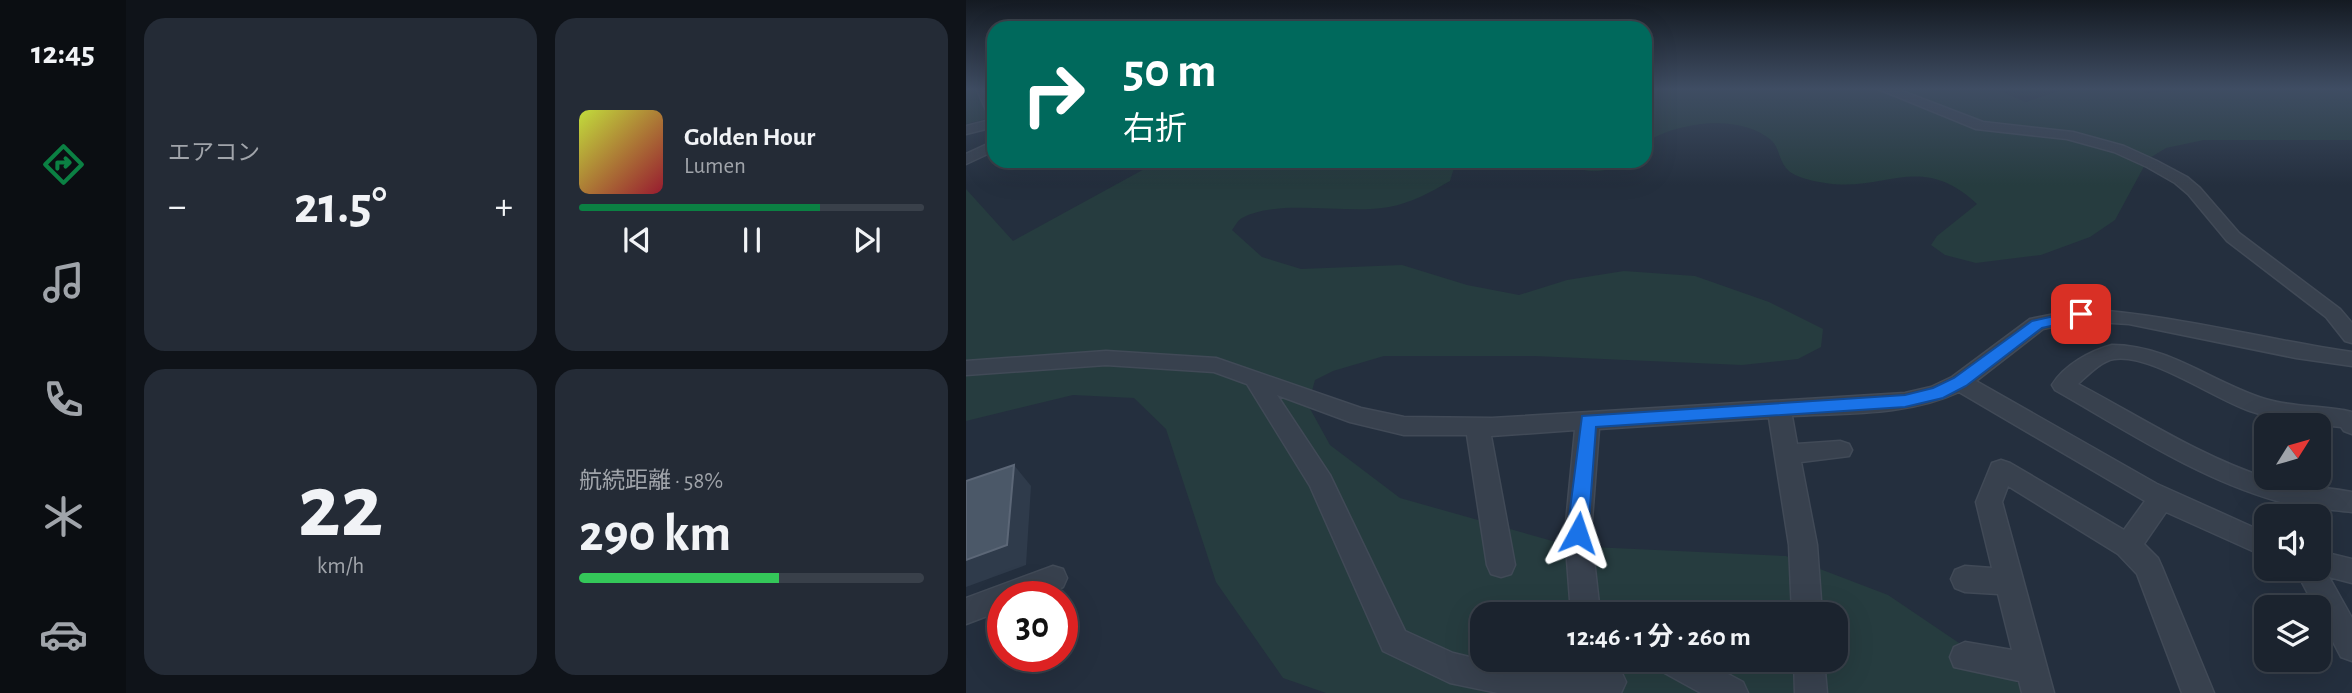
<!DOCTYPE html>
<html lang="ja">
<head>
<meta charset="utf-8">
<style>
  :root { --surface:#1b232e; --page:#242b36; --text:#f1f3f6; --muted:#a0a4aa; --line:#39404a; --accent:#0b8043 }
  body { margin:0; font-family:"Alegreya Sans","Noto Sans JP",sans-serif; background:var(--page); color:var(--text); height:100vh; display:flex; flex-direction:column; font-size:26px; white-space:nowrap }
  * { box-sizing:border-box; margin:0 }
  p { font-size:23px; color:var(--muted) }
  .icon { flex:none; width:38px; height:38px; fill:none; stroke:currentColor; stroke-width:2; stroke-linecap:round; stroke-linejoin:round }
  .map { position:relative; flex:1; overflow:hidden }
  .drawer { display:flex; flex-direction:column; gap:18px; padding:18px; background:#0f1319; width:840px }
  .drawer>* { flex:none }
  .hud { position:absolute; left:21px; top:21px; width:665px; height:147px; border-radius:21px; box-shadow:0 7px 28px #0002,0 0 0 2px var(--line); background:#00695c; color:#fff; overflow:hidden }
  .needle { width:46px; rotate:53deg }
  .tools { position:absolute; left:1288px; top:413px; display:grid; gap:14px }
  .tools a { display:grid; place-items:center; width:77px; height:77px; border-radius:14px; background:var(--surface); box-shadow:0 7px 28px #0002,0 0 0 2px var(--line); font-size:35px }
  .speed { position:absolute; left:21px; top:581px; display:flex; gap:14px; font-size:35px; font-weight:700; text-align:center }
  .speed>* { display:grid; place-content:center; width:91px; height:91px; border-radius:50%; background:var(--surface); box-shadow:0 7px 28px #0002,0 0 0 2px var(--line); line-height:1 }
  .speed .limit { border:10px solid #d22; background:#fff; color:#111 }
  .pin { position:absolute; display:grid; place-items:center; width:60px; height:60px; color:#fff; margin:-30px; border-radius:14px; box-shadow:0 4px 10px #0006 }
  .me { position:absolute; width:77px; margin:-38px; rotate:5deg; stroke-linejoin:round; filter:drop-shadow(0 0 5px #0008) }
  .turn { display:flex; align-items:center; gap:24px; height:147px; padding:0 21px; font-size:32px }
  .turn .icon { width:91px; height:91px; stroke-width:2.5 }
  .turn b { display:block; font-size:49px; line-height:60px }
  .big { font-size:52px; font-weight:700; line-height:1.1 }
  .drawer .tile { flex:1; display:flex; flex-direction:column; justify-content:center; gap:10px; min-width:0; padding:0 24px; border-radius:21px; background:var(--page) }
  .drawer .dial { align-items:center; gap:0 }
  .dial b { font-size:91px; line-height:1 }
  .song { display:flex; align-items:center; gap:21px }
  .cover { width:84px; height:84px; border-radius:10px; background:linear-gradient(135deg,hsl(70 70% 55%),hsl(350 70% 35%)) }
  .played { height:7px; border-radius:4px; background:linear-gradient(90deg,var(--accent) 70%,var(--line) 70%) }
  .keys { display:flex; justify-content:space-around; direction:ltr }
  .heat { display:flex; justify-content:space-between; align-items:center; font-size:38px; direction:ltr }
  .charge { height:10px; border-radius:5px; background:linear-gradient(90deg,#34c759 58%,var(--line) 0) }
  .drawer .tiles { flex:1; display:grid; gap:18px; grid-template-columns:repeat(2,1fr) }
  .trip { position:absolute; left:504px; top:602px; width:378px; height:70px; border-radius:21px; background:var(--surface); box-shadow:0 7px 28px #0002,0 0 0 2px var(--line); font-weight:700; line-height:70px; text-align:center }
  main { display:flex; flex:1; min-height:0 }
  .dock { display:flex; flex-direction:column; width:126px; justify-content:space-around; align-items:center; background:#0b0e12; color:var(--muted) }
  .dock .icon { width:49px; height:49px }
  .dock .active { color:var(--accent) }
  .dock b { font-size:32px; color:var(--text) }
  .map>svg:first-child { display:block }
</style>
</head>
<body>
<main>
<nav class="dock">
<b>12:45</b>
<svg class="icon active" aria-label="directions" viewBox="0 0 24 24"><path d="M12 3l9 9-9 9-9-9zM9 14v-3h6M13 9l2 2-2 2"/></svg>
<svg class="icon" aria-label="music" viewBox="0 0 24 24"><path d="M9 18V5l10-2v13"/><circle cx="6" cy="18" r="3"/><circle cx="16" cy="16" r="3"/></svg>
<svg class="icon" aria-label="phone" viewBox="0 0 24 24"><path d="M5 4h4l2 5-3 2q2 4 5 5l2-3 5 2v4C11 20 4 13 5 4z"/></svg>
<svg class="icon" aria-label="climate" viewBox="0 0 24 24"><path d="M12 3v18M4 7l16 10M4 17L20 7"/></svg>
<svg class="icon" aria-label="car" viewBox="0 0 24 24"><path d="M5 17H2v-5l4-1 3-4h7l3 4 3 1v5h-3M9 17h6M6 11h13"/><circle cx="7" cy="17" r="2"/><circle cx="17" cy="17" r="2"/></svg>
</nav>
<section class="drawer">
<div class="tiles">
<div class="tile"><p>エアコン</p>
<div class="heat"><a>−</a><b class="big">21.5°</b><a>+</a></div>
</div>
<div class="tile">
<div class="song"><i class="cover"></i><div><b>Golden Hour</b><p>Lumen</p></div></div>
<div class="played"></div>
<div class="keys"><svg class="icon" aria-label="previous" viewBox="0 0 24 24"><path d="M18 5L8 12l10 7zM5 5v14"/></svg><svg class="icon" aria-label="pause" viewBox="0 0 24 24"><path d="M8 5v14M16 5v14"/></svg><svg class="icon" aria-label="next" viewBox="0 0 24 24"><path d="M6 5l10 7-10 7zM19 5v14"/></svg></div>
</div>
<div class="tile dial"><b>22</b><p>km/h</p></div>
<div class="tile"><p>航続距離 · 58%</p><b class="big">290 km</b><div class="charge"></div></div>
</div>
</section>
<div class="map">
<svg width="1386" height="693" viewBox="0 0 1386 693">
  <rect width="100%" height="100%" fill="#242f3e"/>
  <path fill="#263c3f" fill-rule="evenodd" d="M0,88h24l4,8v21l-28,7z
    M679,88h347l34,14 40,-14h72l7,5 89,-5h118v52h-148l-38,8 -18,11 -33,61 -25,17 -49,18 -65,8 -31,-8 -14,-10 6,-9 40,-32c-57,-53 -91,-11 -152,-21 -11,-2 -31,-5 -39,-15 -7,-8 -7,-21 -15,-28 -31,-27 -95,-18 -126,3z
    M193,161h297l-6,20c-19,11 -39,22 -61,26 -42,8 -111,-9 -147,11 -4,2 -7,8 -10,12l30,27 39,12 101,-4 65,20 52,10 48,-15 57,-9 71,5 74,26 54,27 -2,18 -23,12 -56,6 -208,-9h-150l-51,15 -18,9 -7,25 22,40 70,53 170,48 216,10 102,39 145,98h-707l-43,-15 -67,-96 -50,-153 -32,-31 -61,-3 -107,26v-232l47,52zM516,614h354v46h-354z
    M598,161h60c-17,14 -43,13 -60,0z"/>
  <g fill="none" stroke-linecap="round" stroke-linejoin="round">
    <defs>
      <path id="minor" d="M10,88h12l6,11v17l-7,-4z
        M910,88h18l89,34 90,10 51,14 33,15 30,16 13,11 39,45 101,76 12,14v20l-7,-2 -19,-24 -99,-76 -39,-47 -13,-11 -28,-16 -33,-15 -47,-13 -91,-10z
        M28,119v8l-28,7v-8z
        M28,141v10l-28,13v-10z
        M1115,309c91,5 180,30 271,43v14l-56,-8 -167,-34 -48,-3 -38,8 -67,52 181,103 109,49v24l-100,-45 -22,32 14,14 4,9 52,126h-32l-45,-119 -19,-20 -110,-68 -6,16 52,191h-32l-3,-12 -65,-14 -4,-10 4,-10 11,-5 47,8 -14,-56 -33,-2 -10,-4 -4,-9 4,-9 10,-4 27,2 -16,-66 16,-39 9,-3 9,3 114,67 21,-29 -186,-109c-51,24 -112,21 -167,24l5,28 43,-3 9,3 3,6 -3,6 -48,6 16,83 5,69h-30l-3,-69 -20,-127 -170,11 -8,104 8,71 5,10h-33l-6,-81 10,-103 -84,6 24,129 -4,9 -10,3 -10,-3 -4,-9 -20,-130h-63l-54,-13 -73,-27 53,80 75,156 48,22 29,7 79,14 49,-8 11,5 5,11 -5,11h-123l-48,-10 -67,-32 -73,-165 -63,-102 -33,-12 -108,-7 -140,10v-14l140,-10 110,7 145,50 43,9 88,1 413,-25 26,-6 21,-10 78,-58z
        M1146,345c57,0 101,38 153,54 29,9 59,6 87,13v22l-8,-3 -3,-4c-31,-3 -61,-6 -91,-16 -36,-12 -100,-58 -136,-52 -13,2 -26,16 -36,25 61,32 123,73 189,94 27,8 57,9 85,14v20c-25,-3 -51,-4 -75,-11 -80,-23 -150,-70 -222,-111l-3,-5c12,-20 38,-34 60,-40z
        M1353,551l33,8v24l-23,-6 23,41v43l-11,-4 -22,-42v-8h-4l-20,-38h24z
        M87,566l10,3 4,9 -4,9 -25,10h-35v13l-37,14v-26z
        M691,660h45l41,22 5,11h-47l-40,-22z
        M828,660h30l3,33h-32z"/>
    </defs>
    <use href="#minor" stroke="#414a57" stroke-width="3"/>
    <use href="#minor" fill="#38414e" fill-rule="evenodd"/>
  </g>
  <path fill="#2f3b4b" d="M48,465l17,21 -5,79 -60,22v-27z"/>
  <path fill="#4b5868" stroke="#5c6777" stroke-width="2" d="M48,465l-7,80 -41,15v-79z"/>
  <linearGradient id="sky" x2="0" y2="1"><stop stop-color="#141a22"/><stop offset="0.48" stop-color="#3f4d63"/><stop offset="1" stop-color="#3f4d63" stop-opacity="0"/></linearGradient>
  <rect width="1386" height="185" fill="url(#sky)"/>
  <path fill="#1a73e8" stroke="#114b97" stroke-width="2" d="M1115,310l8,4 -2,4 -45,10 -76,58 -23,12 -38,9 -309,20 -8,106 -3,6 -7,2 -8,-2 -3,-6 15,-117 323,-21 28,-7 21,-10 78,-57z"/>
</svg>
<div class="tools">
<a><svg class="needle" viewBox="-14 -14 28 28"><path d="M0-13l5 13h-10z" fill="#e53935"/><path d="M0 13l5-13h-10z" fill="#a0a4aa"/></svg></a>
<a><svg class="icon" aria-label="sound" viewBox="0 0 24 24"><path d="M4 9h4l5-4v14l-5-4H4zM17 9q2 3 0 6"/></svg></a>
<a><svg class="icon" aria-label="layers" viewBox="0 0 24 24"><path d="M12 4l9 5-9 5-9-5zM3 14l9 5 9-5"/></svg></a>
</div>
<div class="speed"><div class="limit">30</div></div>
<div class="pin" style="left:1115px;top:314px;background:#d93025"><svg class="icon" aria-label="arrive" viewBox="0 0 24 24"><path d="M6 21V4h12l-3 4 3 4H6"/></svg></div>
<svg class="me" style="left:612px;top:533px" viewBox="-20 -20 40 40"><path d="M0-17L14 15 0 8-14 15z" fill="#1a73e8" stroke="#fff" stroke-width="4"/></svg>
<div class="trip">12:46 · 1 分 · 260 m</div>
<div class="hud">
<div class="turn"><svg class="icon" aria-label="right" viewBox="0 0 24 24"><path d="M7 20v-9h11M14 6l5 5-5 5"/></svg><div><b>50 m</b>右折</div></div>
</div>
</div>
</main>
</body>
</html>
